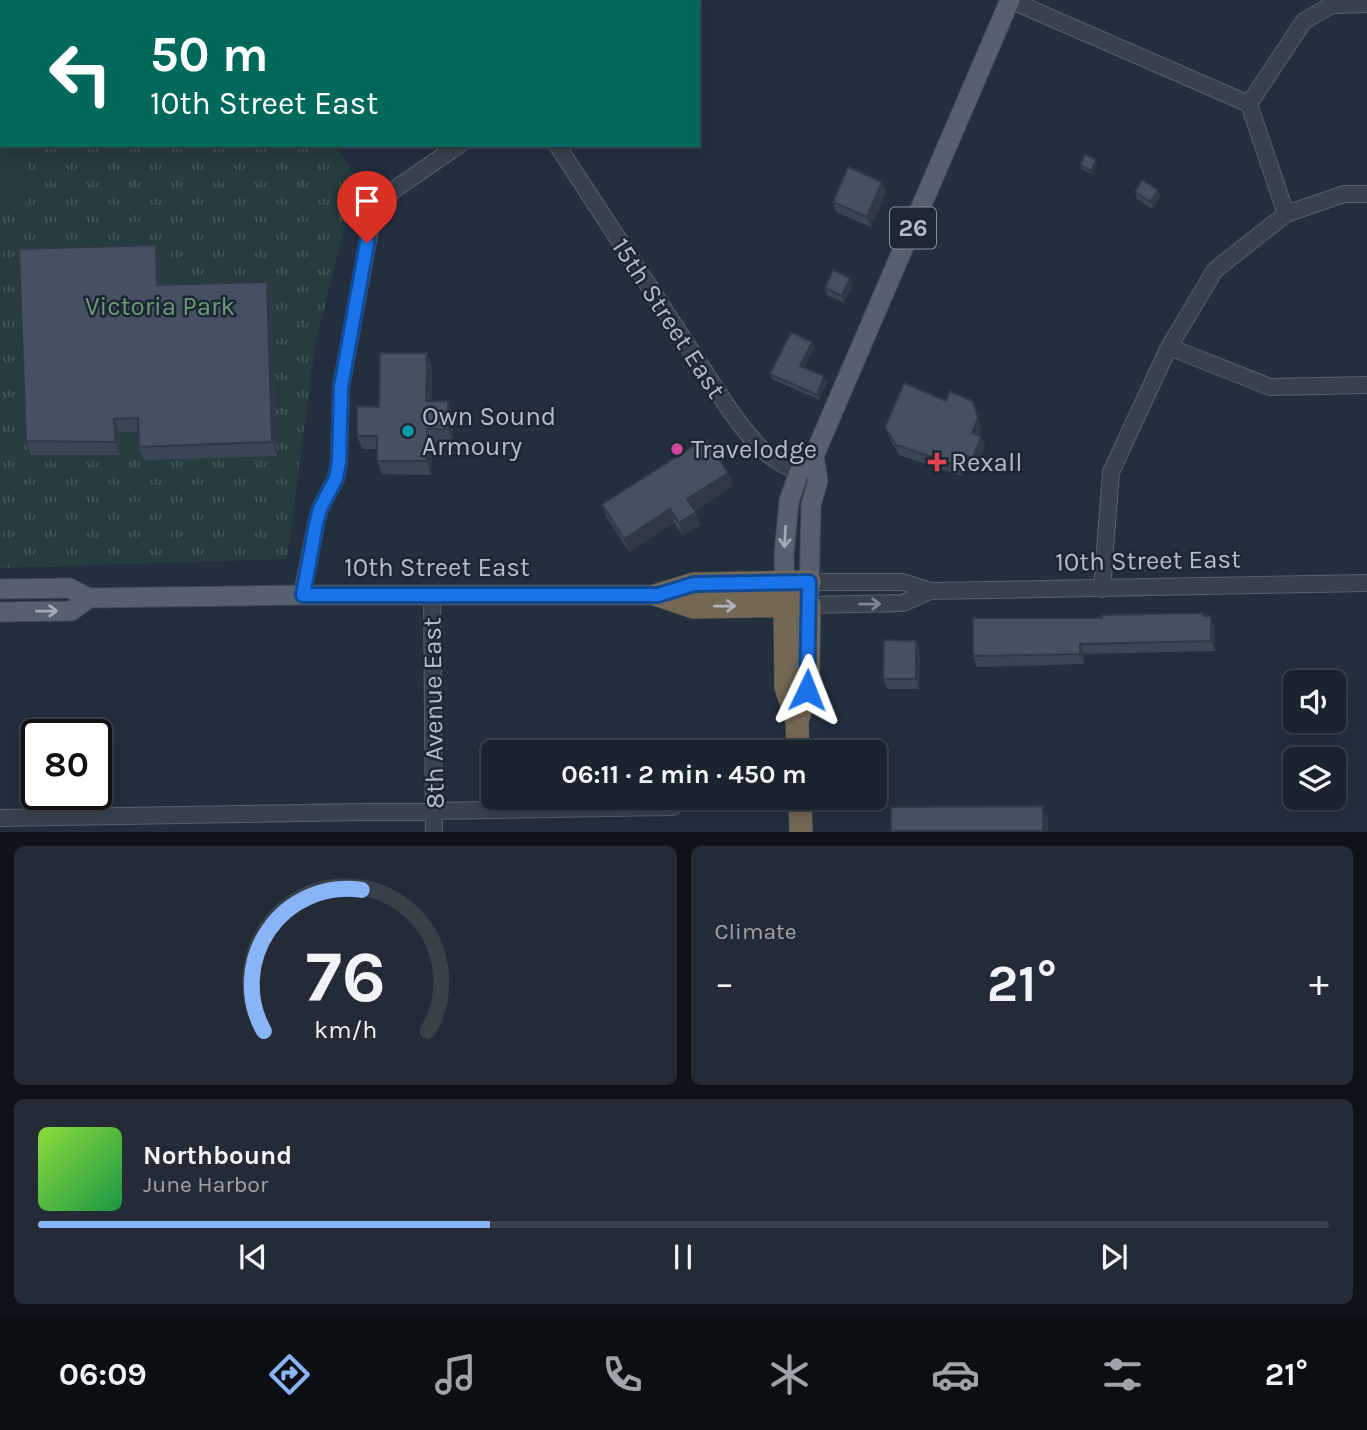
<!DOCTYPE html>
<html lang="en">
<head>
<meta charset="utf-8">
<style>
  :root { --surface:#1b232e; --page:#242b36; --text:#f1f3f6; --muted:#a0a4aa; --line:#39404a; --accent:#8ab4f8 }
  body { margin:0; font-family:Karla,sans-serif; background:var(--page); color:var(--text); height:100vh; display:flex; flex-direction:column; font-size:26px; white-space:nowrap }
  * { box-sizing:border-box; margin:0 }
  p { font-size:23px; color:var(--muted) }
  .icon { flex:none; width:38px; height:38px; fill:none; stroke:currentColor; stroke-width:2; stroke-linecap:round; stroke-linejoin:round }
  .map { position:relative; height:832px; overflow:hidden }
  .details { display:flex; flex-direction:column; gap:14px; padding:14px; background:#0f1319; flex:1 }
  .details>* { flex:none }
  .banner { position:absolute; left:0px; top:0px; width:700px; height:147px; box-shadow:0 4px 18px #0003,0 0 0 2px var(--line); background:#00695c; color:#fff; overflow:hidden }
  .controls { position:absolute; left:1283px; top:670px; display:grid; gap:14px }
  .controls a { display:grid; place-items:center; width:63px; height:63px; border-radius:10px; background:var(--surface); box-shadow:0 4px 18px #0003,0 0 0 2px var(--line); font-size:35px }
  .speed { position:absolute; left:21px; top:719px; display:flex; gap:14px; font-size:35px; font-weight:700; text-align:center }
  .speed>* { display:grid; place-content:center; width:91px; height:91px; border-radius:50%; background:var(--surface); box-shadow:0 4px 18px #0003,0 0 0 2px var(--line); line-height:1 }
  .speed .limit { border:4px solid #111; border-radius:10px; background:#fff; color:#111 }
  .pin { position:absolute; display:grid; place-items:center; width:60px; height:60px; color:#fff; margin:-72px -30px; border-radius:50% 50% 50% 0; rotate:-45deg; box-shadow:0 0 7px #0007 }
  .pin .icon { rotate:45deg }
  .me { position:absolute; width:77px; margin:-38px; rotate:2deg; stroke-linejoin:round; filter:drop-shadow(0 0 5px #0008) }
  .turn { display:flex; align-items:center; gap:24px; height:147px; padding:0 35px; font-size:32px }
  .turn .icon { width:91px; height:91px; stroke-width:2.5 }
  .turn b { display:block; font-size:49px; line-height:60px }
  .big { font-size:52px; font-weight:700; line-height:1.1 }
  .details .widget { flex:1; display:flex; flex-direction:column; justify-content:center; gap:10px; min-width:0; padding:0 24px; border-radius:10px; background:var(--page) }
  .details .dial { align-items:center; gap:0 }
  .dial svg { height:182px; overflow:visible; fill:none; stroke:var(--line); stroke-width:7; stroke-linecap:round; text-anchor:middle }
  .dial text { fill:var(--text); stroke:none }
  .song { display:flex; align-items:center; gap:21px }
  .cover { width:84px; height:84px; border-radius:10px; background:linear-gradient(135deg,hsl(90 70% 55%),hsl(140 70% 35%)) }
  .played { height:7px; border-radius:4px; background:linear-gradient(90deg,var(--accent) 35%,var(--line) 35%) }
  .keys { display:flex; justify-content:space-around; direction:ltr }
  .heat { display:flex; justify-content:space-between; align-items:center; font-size:38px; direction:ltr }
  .details .tiles { flex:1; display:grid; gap:14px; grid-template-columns:1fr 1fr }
  .widget:last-child { grid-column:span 2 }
  .trip { position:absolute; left:481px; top:740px; width:406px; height:70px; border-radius:10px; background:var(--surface); box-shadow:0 4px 18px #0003,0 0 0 2px var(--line); font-weight:700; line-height:70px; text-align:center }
  .dock { display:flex; height:112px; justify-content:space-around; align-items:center; background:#0b0e12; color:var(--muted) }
  .dock .icon { width:49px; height:49px }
  .dock .selected { color:var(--accent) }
  .dock b { font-size:32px; color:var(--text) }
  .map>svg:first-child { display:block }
</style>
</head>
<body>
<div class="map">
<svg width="1367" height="832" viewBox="0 0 1367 832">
  <defs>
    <pattern id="grass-tufts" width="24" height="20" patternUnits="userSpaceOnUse" patternTransform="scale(1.75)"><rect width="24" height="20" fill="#263c3f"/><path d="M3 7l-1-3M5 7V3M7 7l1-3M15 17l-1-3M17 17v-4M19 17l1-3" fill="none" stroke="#435659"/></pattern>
  </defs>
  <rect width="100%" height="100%" fill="#242f3e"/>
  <path fill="url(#grass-tufts)" d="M0,7l2,138h332l23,33 -42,167 -28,214 -287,9z"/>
  <path fill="#263c3f" d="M0,115l2,30h25l-1,59 -26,-1z"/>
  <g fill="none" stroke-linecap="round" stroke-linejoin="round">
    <defs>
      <path id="minor" d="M458,0l2,2
        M1010,0l239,104
        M672,2l1,-2
        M1249,104l55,-83 28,-16 35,-1
        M1249,104l37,110
        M557,145l172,264c21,29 35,49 70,63
        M1169,347l101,40 97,-2
        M809,582h94l27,9 437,-8
        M1102,589l9,-117 58,-125 46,-77 71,-56 58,-20h23
        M302,595l14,-71 4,-15 16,-31 3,-16 2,-75 31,-168 6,-15 17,-15 64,-44
        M432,595l2,237
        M809,605l94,-2 27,-12
        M0,818l673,-11"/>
      <path id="major" d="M0,589l69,-1 20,10 213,-3h356
        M785,595l-1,-40 5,-54 10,-29 15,-16 8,-19 188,-437
        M809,597l2,-92 7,-24 -4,-25
        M0,612l71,-1 18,-13"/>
      <path id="highway" d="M658,595l36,12 115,-2 -1,82 -11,34
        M658,595l36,-11 115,-2
        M785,605l1,82 11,34 1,31
        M800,798l1,34"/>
    </defs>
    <use href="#minor" stroke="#565f6c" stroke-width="18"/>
    <use href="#major" stroke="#414a57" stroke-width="21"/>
    <use href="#highway" stroke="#434c59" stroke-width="24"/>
    <use href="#minor" stroke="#38414e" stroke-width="16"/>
    <use href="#major" stroke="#56606e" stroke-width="19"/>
    <use href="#highway" stroke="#746855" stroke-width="23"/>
  </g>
  <path fill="#3b4654" d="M1097,163l-5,11 -11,-5 -1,-4z
    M882,182l4,10 -15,35 -35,-15 -3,-10z
    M1158,190l2,7 -7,12 -16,-10 -2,-7z
    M161,258v27l111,10 5,161 -133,4 -5,-13v-15h-20l1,23h-89l-5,-14z
    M853,285l-9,18 -17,-8 -2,-7z
    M812,342l2,6 -10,20 23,14 -8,18 -47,-21 -2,-5z
    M427,353l5,14 -1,34 22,13v29l-21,-1 -1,33 -49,-1 -5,-13v-12h-15l-5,-13z
    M946,401h27l8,27 -2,7 6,11 -8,22 -11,-4 -4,12 -63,-21 -10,-18 -4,-10z
    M728,473l5,13 -38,25 5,14 -17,11 -9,-13 -45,29 -22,-34 -5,-14z
    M1211,616l3,10 1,25 -131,3v10l-107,3 -4,-11 129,-38z
    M916,641l4,10 -1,38h-32l-4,-10z"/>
  <path fill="#303945" d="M1096,160l1,3 -5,11 -1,-3z
    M882,182l4,10 -15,35 -4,-10z
    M1158,190l2,7 -7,12 -3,-7z
    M156,245l5,13 1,40 -5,-13z
    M850,278l3,7 -9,18 -2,-7z
    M267,282l5,13 5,161 -5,-14z
    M812,342l2,6 -12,24 -2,-6z
    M427,353l5,14 -1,47 -5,-13z
    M824,376l3,6 -8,18 -2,-5z
    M448,401l5,13v29l-5,-14z
    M973,401l8,27 -5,15 -4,-10z
    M114,419l5,13 1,23 -5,-13z
    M427,429l5,13 -1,33 -4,-14z
    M981,436l4,10 -8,22 -4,-10z
    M962,454l4,10 -4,12 -4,-10z
    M728,473l5,13 -41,26 -5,-13z
    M670,509l4,14 -45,29 -5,-13z
    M696,512l4,13 -17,11 -4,-13z
    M1211,616l3,10 1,25 -4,-10z
    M916,641l4,10 -1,38 -3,-10z
    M1080,644l4,10v10l-4,-10z
    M1043,806l5,13v12h-5z"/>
  <path fill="#455162" stroke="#303945" stroke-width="2" d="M1085,154l11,6 -5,11 -11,-6z
    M848,167l34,15 -15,35 -34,-15z
    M1142,180l16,10 -8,12 -15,-10z
    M156,245l1,40 110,-3 5,160 -133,5 -1,-29 -24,1 1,23 -89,-1 -7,-192z
    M833,270l17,8 -8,18 -17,-8z
    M791,332l21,10 -12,24 24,10 -7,19 -47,-21z
    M380,353h47l-1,48h22v28h-21v32h-50v-25h-20v-30l22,1z
    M904,383l42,18 4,-10 23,10 5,17 -6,15 9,3 -8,22 -11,-4 -4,12 -62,-21 -11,-18z
    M706,438l22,35 -41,26 9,13 -17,11 -9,-14 -46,30 -22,-35z
    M1203,613v3h8v25l-131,3v10l-107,2v-38h129v-3z
    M884,640l32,1v38h-33z
    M1043,806v25h-152v-24z"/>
  <defs><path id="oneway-shaft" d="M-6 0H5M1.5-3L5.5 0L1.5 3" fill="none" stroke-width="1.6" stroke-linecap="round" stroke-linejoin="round" transform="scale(1.75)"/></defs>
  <g stroke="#a1aab7">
    <use href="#oneway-shaft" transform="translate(785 537) rotate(93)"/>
    <use href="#oneway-shaft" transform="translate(47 611) rotate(-1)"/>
  </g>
  <use stroke="#7c8592" href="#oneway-shaft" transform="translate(870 604) rotate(-1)"/>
  <use stroke="#aeb4bd" href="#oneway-shaft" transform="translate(725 606) rotate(-1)"/>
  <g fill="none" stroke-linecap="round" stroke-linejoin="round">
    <defs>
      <path id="route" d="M367,243l-26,144 -2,75 -3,16 -16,31 -4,15 -13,71h355l36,-11 115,-2 -2,108"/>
    </defs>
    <use href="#route" stroke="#114b97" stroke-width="18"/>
    <use href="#route" stroke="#1a73e8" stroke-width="12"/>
  </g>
  <circle fill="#0f9aa8" stroke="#1d2633" stroke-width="2.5" cx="408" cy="431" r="7"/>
  <circle fill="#d1479c" stroke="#1d2633" stroke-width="2.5" cx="677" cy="449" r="7"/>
  <path fill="#e0444e" stroke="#1d2633" stroke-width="2.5" d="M933.5 451.5h7v7h7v7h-7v7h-7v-7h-7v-7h7z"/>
  <g text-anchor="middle" stroke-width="5" stroke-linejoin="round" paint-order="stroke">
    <rect fill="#1d2633" stroke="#878f9c" stroke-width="2" x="890" y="207.5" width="46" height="41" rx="5"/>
    <g font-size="24" font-weight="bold" fill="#b4bcc9">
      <text x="913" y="236">26</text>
    </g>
    <g font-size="26" fill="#6b9a76" stroke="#1d2633">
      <text x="160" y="315">Victoria Park</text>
    </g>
    <g font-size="26" fill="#b4bcc9" stroke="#1d2633">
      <text transform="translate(669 318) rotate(57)" y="9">15th Street East</text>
      <text transform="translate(1148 560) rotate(-1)" y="9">10th Street East</text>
      <text x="437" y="576">10th Street East</text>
      <text transform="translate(433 713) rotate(-91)" y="9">8th Avenue East</text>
    </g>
    <g font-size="26" fill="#b4bcc9" stroke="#1d2633" text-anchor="start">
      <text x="422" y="425">Own Sound<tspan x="422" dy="30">Armoury</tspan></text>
      <text x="691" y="458">Travelodge</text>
      <text x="951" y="471">Rexall</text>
    </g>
  </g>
</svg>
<div class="controls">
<a><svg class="icon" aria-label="sound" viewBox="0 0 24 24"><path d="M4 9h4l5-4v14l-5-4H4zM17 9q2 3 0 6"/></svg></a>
<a><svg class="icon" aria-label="layers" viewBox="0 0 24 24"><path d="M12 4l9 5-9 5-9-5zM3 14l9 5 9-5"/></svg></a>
</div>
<div class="speed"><div class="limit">80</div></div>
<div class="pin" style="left:367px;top:243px;background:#d93025"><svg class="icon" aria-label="arrive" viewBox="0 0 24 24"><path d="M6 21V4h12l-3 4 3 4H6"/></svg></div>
<svg class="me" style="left:807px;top:690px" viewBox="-20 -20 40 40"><path d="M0-17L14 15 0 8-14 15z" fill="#1a73e8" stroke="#fff" stroke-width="4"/></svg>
<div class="trip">06:11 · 2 min · 450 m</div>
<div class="banner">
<div class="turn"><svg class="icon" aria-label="left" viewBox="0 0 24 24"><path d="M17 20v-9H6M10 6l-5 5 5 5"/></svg><div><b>50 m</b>10th Street East</div></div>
</div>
</div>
<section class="details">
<div class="tiles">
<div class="widget dial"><svg viewBox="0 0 100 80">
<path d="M14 69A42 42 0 1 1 86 69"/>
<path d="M14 69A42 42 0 0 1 57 7" stroke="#8ab4f8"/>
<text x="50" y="56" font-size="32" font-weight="700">76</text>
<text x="50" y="72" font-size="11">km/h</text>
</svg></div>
<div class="widget"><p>Climate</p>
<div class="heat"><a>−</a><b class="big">21°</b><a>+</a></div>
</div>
<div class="widget">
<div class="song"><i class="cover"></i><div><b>Northbound</b><p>June Harbor</p></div></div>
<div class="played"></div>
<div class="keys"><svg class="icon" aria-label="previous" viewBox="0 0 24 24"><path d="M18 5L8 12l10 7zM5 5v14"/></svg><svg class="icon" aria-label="pause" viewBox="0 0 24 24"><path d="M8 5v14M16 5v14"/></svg><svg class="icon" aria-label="next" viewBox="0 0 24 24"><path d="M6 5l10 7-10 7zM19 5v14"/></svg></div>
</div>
</div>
</section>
<nav class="dock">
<b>06:09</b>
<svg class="icon selected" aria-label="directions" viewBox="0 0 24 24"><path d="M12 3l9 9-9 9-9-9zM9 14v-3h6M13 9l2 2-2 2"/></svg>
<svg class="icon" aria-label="music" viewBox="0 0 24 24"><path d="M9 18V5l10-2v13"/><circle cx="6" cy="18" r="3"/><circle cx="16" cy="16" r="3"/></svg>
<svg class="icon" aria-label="phone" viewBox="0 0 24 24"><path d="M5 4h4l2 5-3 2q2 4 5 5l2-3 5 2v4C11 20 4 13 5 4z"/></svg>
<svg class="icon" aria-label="climate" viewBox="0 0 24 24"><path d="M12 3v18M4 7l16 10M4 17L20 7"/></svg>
<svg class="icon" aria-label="car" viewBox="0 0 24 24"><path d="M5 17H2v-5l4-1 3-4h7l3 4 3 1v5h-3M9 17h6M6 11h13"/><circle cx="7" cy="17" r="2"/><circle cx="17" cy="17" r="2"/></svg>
<svg class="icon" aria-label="filters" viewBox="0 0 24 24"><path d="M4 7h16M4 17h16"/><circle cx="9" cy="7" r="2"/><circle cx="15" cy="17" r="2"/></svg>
<b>21°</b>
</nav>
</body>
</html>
